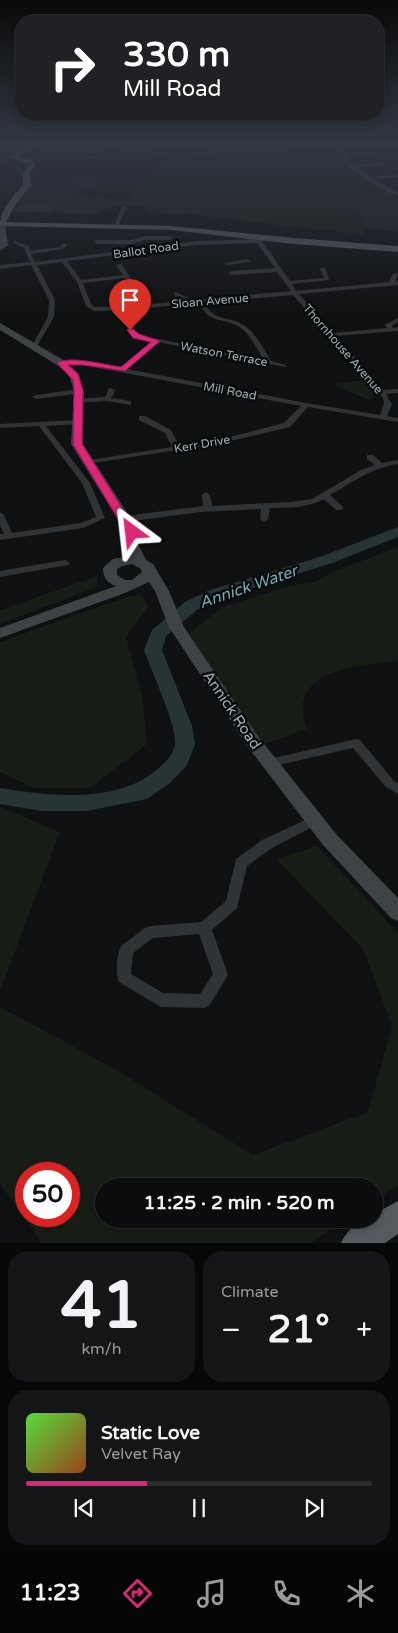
<!DOCTYPE html>
<html lang="en">
<head>
<meta charset="utf-8">
<style>
  :root { --surface:#0b0c0d; --page:#141516; --text:#f1f3f6; --muted:#9a9b9d; --line:#2b2c2e; --accent:#db2777 }
  body { margin:0; font-family:"Varela Round",sans-serif; background:var(--page); color:var(--text); height:100vh; display:flex; flex-direction:column; font-size:19px; white-space:nowrap }
  * { box-sizing:border-box; margin:0 }
  p { font-size:16px; color:var(--muted) }
  .icon { flex:none; width:28px; height:28px; fill:none; stroke:currentColor; stroke-width:2; stroke-linecap:round; stroke-linejoin:round }
  .map { position:relative; height:1243px; overflow:hidden }
  .drawer { display:flex; flex-direction:column; gap:8px; padding:8px; background:#060707; flex:1 }
  .drawer>* { flex:none }
  .banner { position:absolute; left:15px; top:15px; width:369px; height:105px; border-radius:20px; box-shadow:0 2px 8px #0003,0 0 0 1px var(--line); background:#202124; color:#fff; overflow:hidden }
  .speed { position:absolute; left:15px; top:1162px; display:flex; gap:10px; font-size:25px; font-weight:700; text-align:center }
  .speed>* { display:grid; place-content:center; width:65px; height:65px; border-radius:50%; background:var(--surface); box-shadow:0 2px 8px #0003,0 0 0 1px var(--line); line-height:1 }
  .speed .limit { border:8px solid #d22; background:#fff; color:#111 }
  .pin { position:absolute; display:grid; place-items:center; width:42px; height:42px; color:#fff; margin:-51px -21px; border-radius:50% 50% 50% 0; rotate:-45deg; box-shadow:0 0 5px #0007 }
  .pin .icon { rotate:45deg }
  .me { position:absolute; width:55px; margin:-28px; rotate:330deg; stroke-linejoin:round; filter:drop-shadow(0 0 4px #0008) }
  .turn { display:flex; align-items:center; gap:18px; height:105px; padding:0 25px; font-size:22px }
  .turn .icon { width:65px; height:65px; stroke-width:2.5 }
  .turn b { display:block; font-size:35px; line-height:42px }
  .big { font-size:38px; font-weight:700; line-height:1.1 }
  .drawer .widget { flex:1; display:flex; flex-direction:column; justify-content:center; gap:8px; min-width:0; padding:0 18px; border-radius:20px; background:var(--page) }
  .drawer .dial { align-items:center; gap:0 }
  .dial b { font-size:65px; line-height:1 }
  .song { display:flex; align-items:center; gap:15px }
  .cover { width:60px; height:60px; border-radius:8px; background:linear-gradient(135deg,hsl(110 70% 55%),hsl(20 70% 35%)) }
  .played { height:5px; border-radius:2px; background:linear-gradient(90deg,var(--accent) 35%,var(--line) 35%) }
  .keys { display:flex; justify-content:space-around; direction:ltr }
  .heat { display:flex; justify-content:space-between; align-items:center; font-size:28px; direction:ltr }
  .drawer .tiles { flex:1; display:grid; gap:8px; grid-template-columns:1fr 1fr }
  .widget:last-child { grid-column:span 2 }
  .trip { position:absolute; left:95px; top:1178px; width:288px; height:50px; border-radius:25px; background:var(--surface); box-shadow:0 2px 8px #0003,0 0 0 1px var(--line); font-weight:700; line-height:50px; text-align:center }
  .menu { display:flex; height:80px; justify-content:space-around; align-items:center; background:#040505; color:var(--muted) }
  .menu .icon { width:35px; height:35px }
  .menu .active { color:var(--accent) }
  .menu b { font-size:22px; color:var(--text) }
  .map>svg:first-child { display:block }
</style>
</head>
<body>
<div class="map">
<svg width="398" height="1243" viewBox="0 0 398 1243">
  <rect width="100%" height="100%" fill="#0f1011"/>
  <path fill="#1b1c1e" d="M105,178l-12,11 -22,5 55,6 -7,5 -19,6 -2,3 -87,-2 15,-18 4,-11 17,-1 2,-3z
    M388,191l10,7v34l-34,-4 -4,-13 -23,-9 -3,-7z"/>
  <path fill="#171c16" fill-rule="evenodd" d="M292,146l1,5 -6,1h9l3,6h-23l-3,-7h-2l2,8 66,-1 8,8 20,13 -5,1 4,5 -10,1 11,8 -33,5 3,7 23,9 5,20 -175,-21 -41,-1v-6l-30,-2 13,-10 4,-11 28,-17 -7,-2 17,-9z
    M363,380l11,13 1,2 -4,5 -28,-10 -9,-6z
    M398,547v114c-39,4 -114,9 -91,68l-44,16 -48,-68 -25,-42 1,-4 32,-24 66,-21 25,-4 21,-11z
    M97,576v11l-97,37v-14z
    M141,595l8,11 -23,31 16,60 5,47 -57,44h-55l-35,-16v-130l126,-45z
    M0,807l60,25 -60,159z
    M317,846l81,87v252l-24,16v-15h-270v33h243l-36,24h-269l-42,-59v-177l115,62 138,86 115,-43 24,-86 -29,-77 -87,-90zM26,1174h43v42h-43z"/>
  <g fill="none" stroke-linecap="round" stroke-linejoin="round">
    <path fill="#263435" fill-rule="evenodd" d="M398,527v10l-66,26 -110,35 -25,12 -31,26 -4,14 30,76 3,18 -8,21 -17,18 -23,16 -61,12h-44l-42,-7v-16c50,8 121,17 161,-22 6,-6 13,-12 14,-22 2,-18 -24,-74 -31,-94l8,-20 33,-28 25,-12 110,-33z"/>
  </g>
  <path fill="#222325" stroke="#292b2d" d="M19,204h35l-3,7h-35z"/>
  <g fill="none" stroke-linecap="round" stroke-linejoin="round">
    <path fill="#303336" fill-rule="evenodd" d="M117,142h5c-13,7 -36,17 -50,10v-5l2,-1 2,1v4c12,4 30,-5 41,-9z
      M334,142l64,1v2h-61l5,8h30l-1,2h-26l9,10 29,-2 -2,2 -25,2 14,10 28,-2v2l-25,2 25,14v3c-16,-6 -36,-18 -49,-29 -6,-6 -11,-14 -16,-22h-24l-103,9 -178,7 -2,-1 180,-8z
      M207,143l1,2 -53,3 -2,-1z
      M397,154h1v2l-3,-1z
      M10,156l3,1 -13,5v-2z
      M124,206l2,1 -8,20 -5,1 9,-21z
      M145,236h25l3,2 -3,2h-25l-13,4h-35l-3,-2 3,-2h35z
      M262,236l3,2 -3,3 28,40 34,-3 -4,-9 3,-2 3,2 3,11 -37,4 4,7 93,-9 4,-8 5,-1 -3,9 3,-1v4l-99,9 34,39 54,-5 -2,-3 1,-1 12,-6v4l-6,4 1,2 5,-1v4l-62,5 47,54 15,-1v4l-12,1 6,10 -5,12 11,2v4l-90,-15 -18,20 -68,16 -135,21 -1,-2 4,-2 82,-13 -7,-14 -26,-13v-4h6l26,14 8,15 43,-6 62,-16 17,-17 -208,-39 -19,-3h-15v-2l15,-2 46,8 32,-27 -18,-4 -6,-6 2,-14 -2,-7 -34,1 -8,-5 -9,-24 -15,-20 -25,3 18,35 -1,17 -18,31h-4l-1,-1 17,-30 1,-17 -18,-35 -31,4v-4l30,-3 -6,-14 -10,-5v-2l15,5 1,5 29,-4 5,-4 3,2 -4,4 -32,5 4,8 162,-21 61,-2zM257,243l18,25 -44,3 -3,2 3,2 46,-3 14,19 -99,9 -16,-8 -2,1v2l11,6 -55,5 -35,1 -4,-3 -8,-21 42,-5 8,11 5,-1 -17,-24 -5,1 7,10 -42,5 -14,-19 130,-16zM293,295l90,103 1,6 -4,11 -74,-12 -179,-34 31,-27 128,25v-2l-15,-4c-7,-11 -15,-28 -26,-35 -15,-11 -30,-3 -41,-23zM199,303c11,23 25,13 42,25 10,7 16,22 23,32l-126,-25 -5,-5 3,-13 -2,-8z
      M247,259l3,2 -1,1 -22,3 -3,-2z
      M109,388l7,2 -5,8 20,3v4l-24,-4 -30,2 -4,-2 4,-2 28,-2z
      M79,389h3v4l-46,6 -4,-2 4,-2z
      M77,420h3v4l-34,2 44,57 15,35 -22,10 -83,12v-6h4l-4,-9v-13l4,3 8,18 69,-10 15,-6 -14,-34 -43,-57 -39,2v-4z
      M367,455h6l9,8 16,-3v4c-25,3 -47,19 -68,31l12,11 1,2 -1,2h-6l-12,-11c-16,9 -36,9 -54,9l-2,11 -4,3 -4,-3 1,-10 -61,3 -75,10 -4,-3 4,-3 78,-10 -1,-11 4,-3 4,3 2,11 79,-4 21,-3 49,-29 14,-5 -8,-6z
      M65,560l5,3 -2,2 -68,12v-6z
      M356,739l4,1 34,41 4,2v11l-12,-7 -33,-39 -83,19 -4,-1 -2,-3 2,-3 4,-1z
      M314,816l4,2 2,3 -2,3 -46,24 -25,18 -10,42 -25,22 16,45 -19,31 -5,2 -43,-1 -42,-25c-4,-9 -2,-28 2,-36l24,-18 5,-2 51,-4 25,-21 10,-42 26,-19zM199,934l14,40 -13,20 -37,-1 -32,-19 2,-21 20,-15z"/>
    <path fill="#3e4346" fill-rule="evenodd" d="M0,222l5,2 3,21 -8,6z
      M0,323l65,38 14,13 5,17 -1,53 54,84 1,16 8,16 7,4 16,27 15,36 73,108 80,100 61,63v23l-7,-3 -68,-73 -78,-102 -76,-116 -14,-36 -6,-9 -24,11 -125,45v-10l116,-42c-9,-3 -13,-8 -13,-18l10,-9 17,-3 -6,-12 -1,-16 -52,-84 3,-53 -5,-16 -12,-10 -57,-35zM132,564l9,5 1,3 -10,8h-7l-8,-5v-6l5,-3z"/>
    <path fill="#4c5155" fill-rule="evenodd" d="M37,142h8l-27,14 12,3 6,5 -6,9 1,12 -17,22 -8,15 165,4 123,12 104,8v6l-104,-8 -123,-14 -171,-4c0,-17 13,-29 23,-41v-12l6,-9 -21,-7z"/>
    <path fill="#545a5e" fill-rule="evenodd" d="M398,1201v33l-13,9h-44c6,-13 18,-24 33,-24v-5z"/>
  </g>
  <linearGradient id="sky" x2="0" y2="1"><stop stop-color="#080909"/><stop offset="0.45" stop-color="#313743"/><stop offset="1" stop-color="#313743" stop-opacity="0"/></linearGradient>
  <rect width="398" height="316" fill="url(#sky)"/>
  <path fill="#db2777" stroke="#8e194d" d="M128,329h5l6,5 21,7 -35,30 -42,-6h-15l10,9 5,17 -1,53 55,88 -5,3 -6,-3 -53,-88 1,-53 -1,-11 -16,-17c12,-8 49,2 64,4l30,-25 -18,-4 -6,-8z"/>
  <g text-anchor="middle" stroke-width="5" stroke-linejoin="round" paint-order="stroke">
    <g font-size="12" fill="#a0adb2" stroke="#0a0b0c">
      <text transform="translate(146 250) rotate(-8)" y="4">Ballot Road</text>
      <text transform="translate(210 301) rotate(-5)" y="4">Sloan Avenue</text>
      <text transform="translate(343 349) rotate(49)" y="4">Thornhouse Avenue</text>
      <text transform="translate(224 354) rotate(11)" y="4">Watson Terrace</text>
      <text transform="translate(230 391) rotate(11)" y="4">Mill Road</text>
      <text transform="translate(202 444) rotate(-10)" y="4">Kerr Drive</text>
    </g>
    <g font-size="15" fill="#a0adb2" stroke="#0a0b0c">
      <text transform="translate(232 710) rotate(56)" y="5">Annick Road</text>
    </g>
    <g font-size="16" font-style="italic" fill="#74aab0" stroke="#0a0b0c">
      <text transform="translate(248 586) rotate(-19)" y="6">Annick Water</text>
    </g>
  </g>
</svg>
<div class="speed"><div class="limit">50</div></div>
<div class="pin" style="left:130px;top:330px;background:#d93025"><svg class="icon" aria-label="arrive" viewBox="0 0 24 24"><path d="M6 21V4h12l-3 4 3 4H6"/></svg></div>
<svg class="me" style="left:132px;top:532px" viewBox="-20 -20 40 40"><path d="M0-17L14 15 0 8-14 15z" fill="#db2777" stroke="#fff" stroke-width="4"/></svg>
<div class="trip">11:25 · 2 min · 520 m</div>
<div class="banner">
<div class="turn"><svg class="icon" aria-label="right" viewBox="0 0 24 24"><path d="M7 20v-9h11M14 6l5 5-5 5"/></svg><div><b>330 m</b>Mill Road</div></div>
</div>
</div>
<section class="drawer">
<div class="tiles">
<div class="widget dial"><b>41</b><p>km/h</p></div>
<div class="widget"><p>Climate</p>
<div class="heat"><a>−</a><b class="big">21°</b><a>+</a></div>
</div>
<div class="widget">
<div class="song"><i class="cover"></i><div><b>Static Love</b><p>Velvet Ray</p></div></div>
<div class="played"></div>
<div class="keys"><svg class="icon" aria-label="previous" viewBox="0 0 24 24"><path d="M18 5L8 12l10 7zM5 5v14"/></svg><svg class="icon" aria-label="pause" viewBox="0 0 24 24"><path d="M8 5v14M16 5v14"/></svg><svg class="icon" aria-label="next" viewBox="0 0 24 24"><path d="M6 5l10 7-10 7zM19 5v14"/></svg></div>
</div>
</div>
</section>
<nav class="menu">
<b>11:23</b>
<svg class="icon active" aria-label="directions" viewBox="0 0 24 24"><path d="M12 3l9 9-9 9-9-9zM9 14v-3h6M13 9l2 2-2 2"/></svg>
<svg class="icon" aria-label="music" viewBox="0 0 24 24"><path d="M9 18V5l10-2v13"/><circle cx="6" cy="18" r="3"/><circle cx="16" cy="16" r="3"/></svg>
<svg class="icon" aria-label="phone" viewBox="0 0 24 24"><path d="M5 4h4l2 5-3 2q2 4 5 5l2-3 5 2v4C11 20 4 13 5 4z"/></svg>
<svg class="icon" aria-label="climate" viewBox="0 0 24 24"><path d="M12 3v18M4 7l16 10M4 17L20 7"/></svg>
</nav>
</body>
</html>
